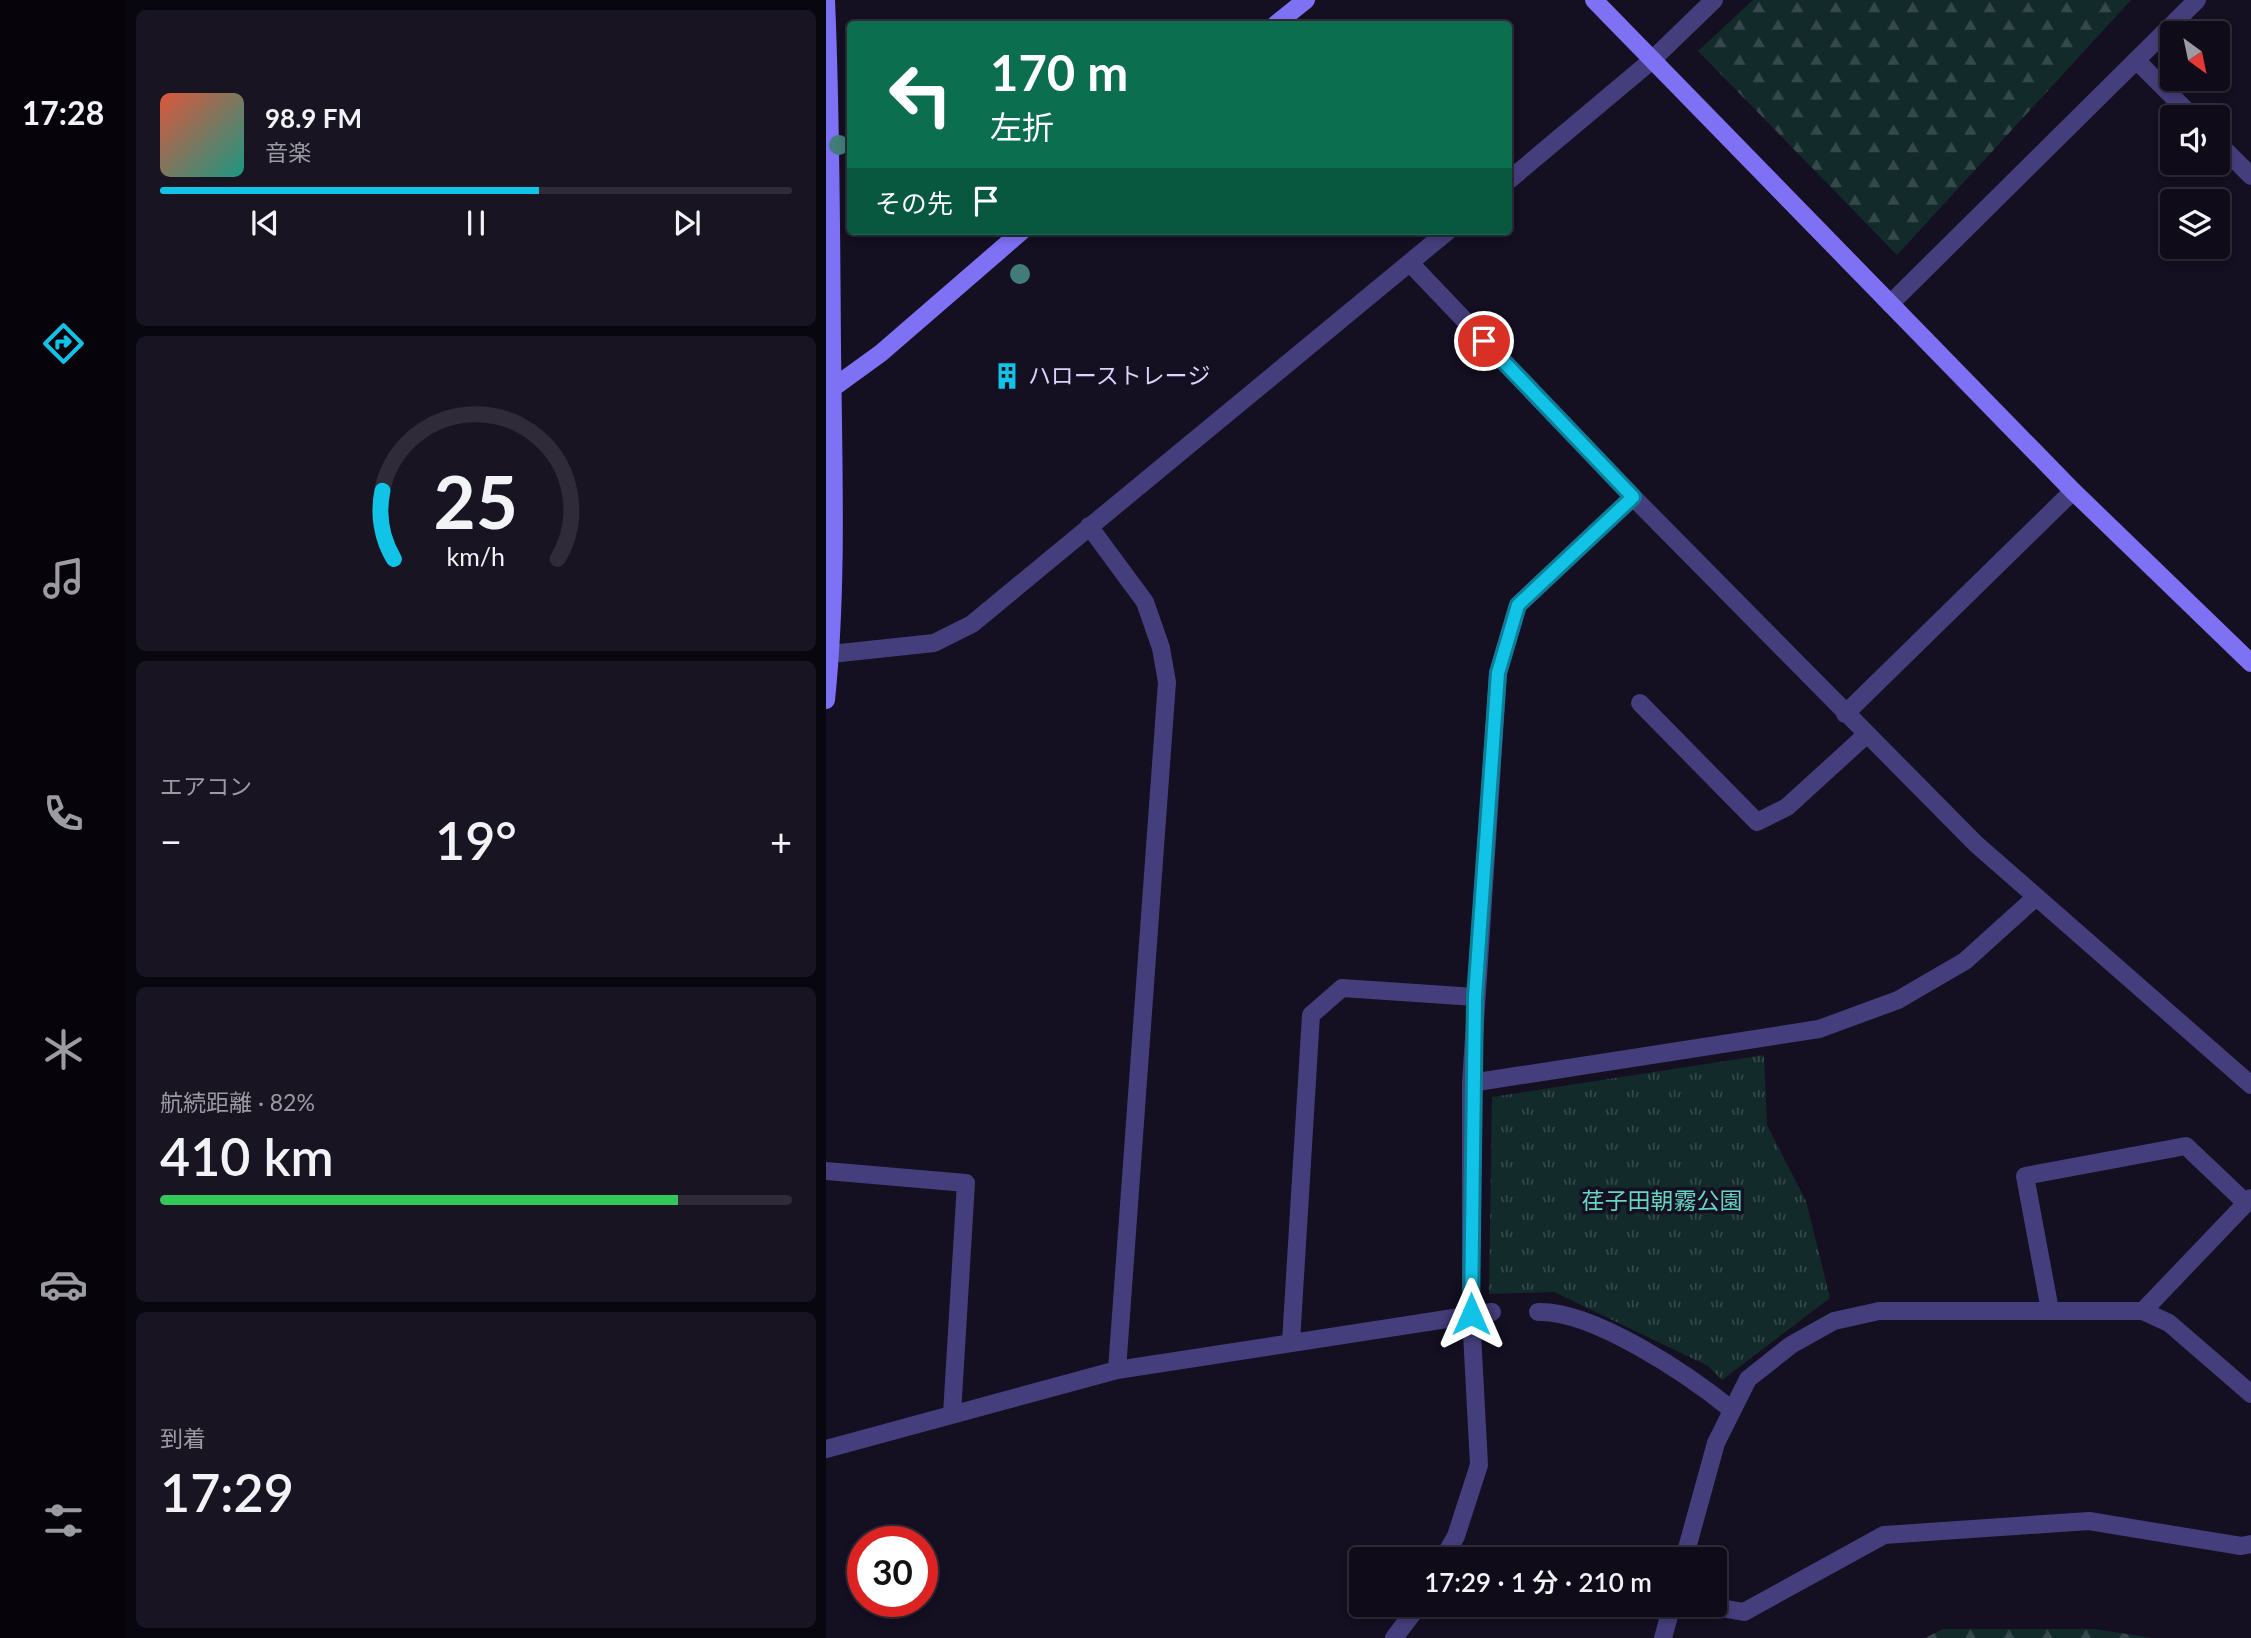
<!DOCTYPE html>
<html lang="ja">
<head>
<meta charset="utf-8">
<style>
  :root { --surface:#0f0b19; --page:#181422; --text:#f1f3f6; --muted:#9b9ba2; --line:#2f2b38; --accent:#12c3e8 }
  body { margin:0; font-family:Lato,"Noto Sans JP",sans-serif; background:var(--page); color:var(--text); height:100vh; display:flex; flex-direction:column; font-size:26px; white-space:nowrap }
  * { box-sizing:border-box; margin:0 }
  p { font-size:23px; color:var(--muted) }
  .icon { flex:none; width:38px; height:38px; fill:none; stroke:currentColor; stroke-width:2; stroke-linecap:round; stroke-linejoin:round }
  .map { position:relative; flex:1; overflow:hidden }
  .panel { display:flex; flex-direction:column; gap:10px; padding:10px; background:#08060e; width:700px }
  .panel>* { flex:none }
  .top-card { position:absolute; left:21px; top:21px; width:665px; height:214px; border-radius:7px; box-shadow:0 4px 10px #0003,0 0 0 2px var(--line); background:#0b6e4f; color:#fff; overflow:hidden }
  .needle { width:46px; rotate:147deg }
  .controls { position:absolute; left:1334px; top:21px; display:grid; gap:14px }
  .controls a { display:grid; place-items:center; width:70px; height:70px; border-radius:7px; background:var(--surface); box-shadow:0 4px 10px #0003,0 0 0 2px var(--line); font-size:35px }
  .speed { position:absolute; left:21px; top:1526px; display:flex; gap:14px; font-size:35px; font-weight:700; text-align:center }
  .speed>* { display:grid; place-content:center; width:91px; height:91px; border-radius:50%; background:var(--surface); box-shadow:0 4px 10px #0003,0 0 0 2px var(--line); line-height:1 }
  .speed .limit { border:10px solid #d22; background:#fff; color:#111 }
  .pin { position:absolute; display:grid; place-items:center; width:60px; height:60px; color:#fff; margin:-30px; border:4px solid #fff; border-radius:50%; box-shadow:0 2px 7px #0007 }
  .me { position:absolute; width:77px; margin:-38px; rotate:0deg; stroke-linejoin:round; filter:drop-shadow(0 0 5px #0008) }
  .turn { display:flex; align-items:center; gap:24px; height:147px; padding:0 28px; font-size:32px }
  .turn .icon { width:91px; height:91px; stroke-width:2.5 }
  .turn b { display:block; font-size:49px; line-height:60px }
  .then { display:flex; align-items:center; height:66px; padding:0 28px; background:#0003; gap:14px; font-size:26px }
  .big { font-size:52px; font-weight:600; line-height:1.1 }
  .panel .tile { flex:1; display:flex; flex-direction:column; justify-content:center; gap:10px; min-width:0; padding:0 24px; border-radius:10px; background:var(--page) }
  .panel .dial { align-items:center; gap:0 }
  .dial svg { height:182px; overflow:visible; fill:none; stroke:var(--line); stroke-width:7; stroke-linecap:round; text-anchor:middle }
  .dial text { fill:var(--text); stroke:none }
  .song { display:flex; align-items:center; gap:21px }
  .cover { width:84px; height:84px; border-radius:10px; background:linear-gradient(135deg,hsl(10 70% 55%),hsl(170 70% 35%)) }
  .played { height:7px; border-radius:4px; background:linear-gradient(90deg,var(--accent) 60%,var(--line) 60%) }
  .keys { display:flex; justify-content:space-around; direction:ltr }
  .heat { display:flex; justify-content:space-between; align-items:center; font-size:38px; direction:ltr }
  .charge { height:10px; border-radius:5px; background:linear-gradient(90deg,#34c759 82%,var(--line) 0) }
  .trip { position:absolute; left:523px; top:1547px; width:378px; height:70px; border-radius:7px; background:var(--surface); box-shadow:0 4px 10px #0003,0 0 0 2px var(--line); font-weight:600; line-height:70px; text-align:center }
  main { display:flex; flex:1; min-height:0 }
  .tabs { display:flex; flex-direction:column; width:126px; justify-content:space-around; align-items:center; background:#06040a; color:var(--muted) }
  .tabs .icon { width:49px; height:49px }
  .tabs .on { color:var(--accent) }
  .tabs b { font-size:32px; color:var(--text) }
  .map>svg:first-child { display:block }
</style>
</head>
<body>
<main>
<nav class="tabs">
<b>17:28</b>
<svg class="icon on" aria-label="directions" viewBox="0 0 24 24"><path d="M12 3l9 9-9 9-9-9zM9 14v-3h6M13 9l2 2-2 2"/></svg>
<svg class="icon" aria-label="music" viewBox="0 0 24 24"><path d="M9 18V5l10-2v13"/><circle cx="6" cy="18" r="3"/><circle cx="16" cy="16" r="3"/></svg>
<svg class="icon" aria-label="phone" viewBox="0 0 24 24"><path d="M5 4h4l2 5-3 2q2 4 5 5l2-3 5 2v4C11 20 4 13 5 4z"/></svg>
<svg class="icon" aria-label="climate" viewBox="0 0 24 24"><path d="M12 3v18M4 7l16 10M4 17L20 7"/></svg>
<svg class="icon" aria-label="car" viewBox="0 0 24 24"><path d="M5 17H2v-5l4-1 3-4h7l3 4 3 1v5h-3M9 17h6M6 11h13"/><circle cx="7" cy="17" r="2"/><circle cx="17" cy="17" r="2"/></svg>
<svg class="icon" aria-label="filters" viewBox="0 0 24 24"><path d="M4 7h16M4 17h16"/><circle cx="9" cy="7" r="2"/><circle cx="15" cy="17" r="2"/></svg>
</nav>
<section class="panel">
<div class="tile">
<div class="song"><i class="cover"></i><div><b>98.9 FM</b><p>音楽</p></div></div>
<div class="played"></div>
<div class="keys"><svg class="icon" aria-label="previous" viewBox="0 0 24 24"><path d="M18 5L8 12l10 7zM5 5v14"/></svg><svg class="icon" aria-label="pause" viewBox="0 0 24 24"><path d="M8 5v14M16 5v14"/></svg><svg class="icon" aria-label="next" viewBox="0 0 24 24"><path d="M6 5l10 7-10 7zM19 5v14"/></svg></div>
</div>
<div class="tile dial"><svg viewBox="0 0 100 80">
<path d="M14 69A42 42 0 1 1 86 69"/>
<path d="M14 69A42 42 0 0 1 9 39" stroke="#12c3e8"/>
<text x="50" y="56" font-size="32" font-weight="700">25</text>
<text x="50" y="72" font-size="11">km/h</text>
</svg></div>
<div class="tile"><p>エアコン</p>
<div class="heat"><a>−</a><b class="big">19°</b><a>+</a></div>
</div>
<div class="tile"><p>航続距離 · 82%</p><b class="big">410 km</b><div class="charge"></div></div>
<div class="tile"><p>到着</p><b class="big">17:29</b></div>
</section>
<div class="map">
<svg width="1425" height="1638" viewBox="0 0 1425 1638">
  <defs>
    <pattern id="forest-firs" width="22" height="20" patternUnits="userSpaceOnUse" patternTransform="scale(1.75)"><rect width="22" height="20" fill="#132a2b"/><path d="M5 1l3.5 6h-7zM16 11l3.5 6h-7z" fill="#35484b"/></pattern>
    <pattern id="park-tufts" width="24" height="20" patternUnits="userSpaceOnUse" patternTransform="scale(1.75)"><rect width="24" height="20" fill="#132a2b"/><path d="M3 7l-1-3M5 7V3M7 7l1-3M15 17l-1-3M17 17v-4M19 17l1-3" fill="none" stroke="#35484b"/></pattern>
  </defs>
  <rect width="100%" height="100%" fill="#140f21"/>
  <path fill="url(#forest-firs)" d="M927,0h378l-234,255 -199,-204z
    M1117,1629h152l58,9h-228z"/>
  <path fill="url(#park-tufts)" d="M938,1055l3,70 39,76 24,97 -108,82 -14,-14 -154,-74 -65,2 3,-197z"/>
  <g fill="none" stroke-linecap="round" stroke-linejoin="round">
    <path stroke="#453e7c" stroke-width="18" d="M1310,60l57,57
      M1391,142l34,34
      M682,181l143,-120 63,-61
      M584,263l223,234 343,347 275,241
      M1064,304l307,-304
      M263,526l56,76 16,46 6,34 -50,688
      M5,654l103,-11 38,-19 476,-393
      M814,703l117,119 30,-15 79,-72
      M1019,714l228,-223
      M645,1083l348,-54 79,-29 67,-39 71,-64
      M0,1171l140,12 -14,231
      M1224,1310l-25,-134 161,-30 60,57
      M1317,1311l108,-113
      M712,1312c55,-2 151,63 194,98
      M465,1342l20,-327 31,-27 133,9
      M0,1449l291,-79 375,-58
      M617,1559l13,-23 23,-71 -8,-151v-231l27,-410 20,-68 115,-108
      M858,1559l32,-116 32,-64 43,-34 43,-24 45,-10h264l26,12 82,71
      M878,1605l40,7 140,-77 205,-14 152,25 10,-2
      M568,1638l25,-33
      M837,1638l9,-33"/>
    <path stroke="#7e71f4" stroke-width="18" d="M768,0l479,491 178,172
      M450,24l30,-24
      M0,393l55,-40 141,-122
      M0,700c12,-117 7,-237 6,-355 -1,-115 -1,-230 -6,-345"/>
  </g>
  <g fill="#417c7a">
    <circle cx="13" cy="145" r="10"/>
    <circle cx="194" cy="274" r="10"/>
  </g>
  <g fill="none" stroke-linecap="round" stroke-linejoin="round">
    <defs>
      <path id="route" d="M645,1314l4,-317 23,-324 20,-68 115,-108 -149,-156"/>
    </defs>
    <use href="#route" stroke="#0c7f97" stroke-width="18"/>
    <use href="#route" stroke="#12c3e8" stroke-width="12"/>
  </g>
  <defs>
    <symbol id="building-bare" viewBox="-9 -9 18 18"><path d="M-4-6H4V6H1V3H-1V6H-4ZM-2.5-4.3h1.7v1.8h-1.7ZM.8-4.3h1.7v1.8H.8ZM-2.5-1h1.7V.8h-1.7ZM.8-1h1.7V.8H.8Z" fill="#12c3e8" stroke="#140f21" stroke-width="2.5" paint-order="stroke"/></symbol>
  </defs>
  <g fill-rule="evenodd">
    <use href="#building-bare" x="162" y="357" width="38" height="38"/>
  </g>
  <g text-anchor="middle" stroke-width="7" stroke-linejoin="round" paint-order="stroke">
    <g font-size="23" fill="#dad3fc" stroke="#140f21" text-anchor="start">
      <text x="202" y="384">ハローストレージ</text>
    </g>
    <g font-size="23" fill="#65d6c2" stroke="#140f21">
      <text x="836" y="1209">荏子田朝霧公園</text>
    </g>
  </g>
</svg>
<div class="controls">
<a><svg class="needle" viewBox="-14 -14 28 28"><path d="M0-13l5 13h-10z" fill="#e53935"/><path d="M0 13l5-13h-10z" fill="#9b9ba2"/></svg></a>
<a><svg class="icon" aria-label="sound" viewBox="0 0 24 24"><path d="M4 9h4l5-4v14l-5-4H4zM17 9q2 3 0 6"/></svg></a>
<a><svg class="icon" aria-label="layers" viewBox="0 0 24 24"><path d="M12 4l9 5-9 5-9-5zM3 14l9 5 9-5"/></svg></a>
</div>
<div class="speed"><div class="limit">30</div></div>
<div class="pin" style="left:658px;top:341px;background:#d93025"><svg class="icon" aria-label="arrive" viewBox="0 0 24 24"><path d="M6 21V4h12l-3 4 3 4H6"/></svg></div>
<svg class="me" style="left:645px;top:1314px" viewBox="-20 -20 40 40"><path d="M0-17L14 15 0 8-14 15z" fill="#12c3e8" stroke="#fff" stroke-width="4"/></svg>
<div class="trip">17:29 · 1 分 · 210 m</div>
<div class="top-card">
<div class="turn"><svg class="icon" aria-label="left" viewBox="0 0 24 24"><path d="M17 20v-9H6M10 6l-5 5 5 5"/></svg><div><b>170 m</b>左折</div></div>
<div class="then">その先<svg class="icon" aria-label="arrive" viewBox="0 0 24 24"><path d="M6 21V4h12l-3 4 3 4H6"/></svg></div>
</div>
</div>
</main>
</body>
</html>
